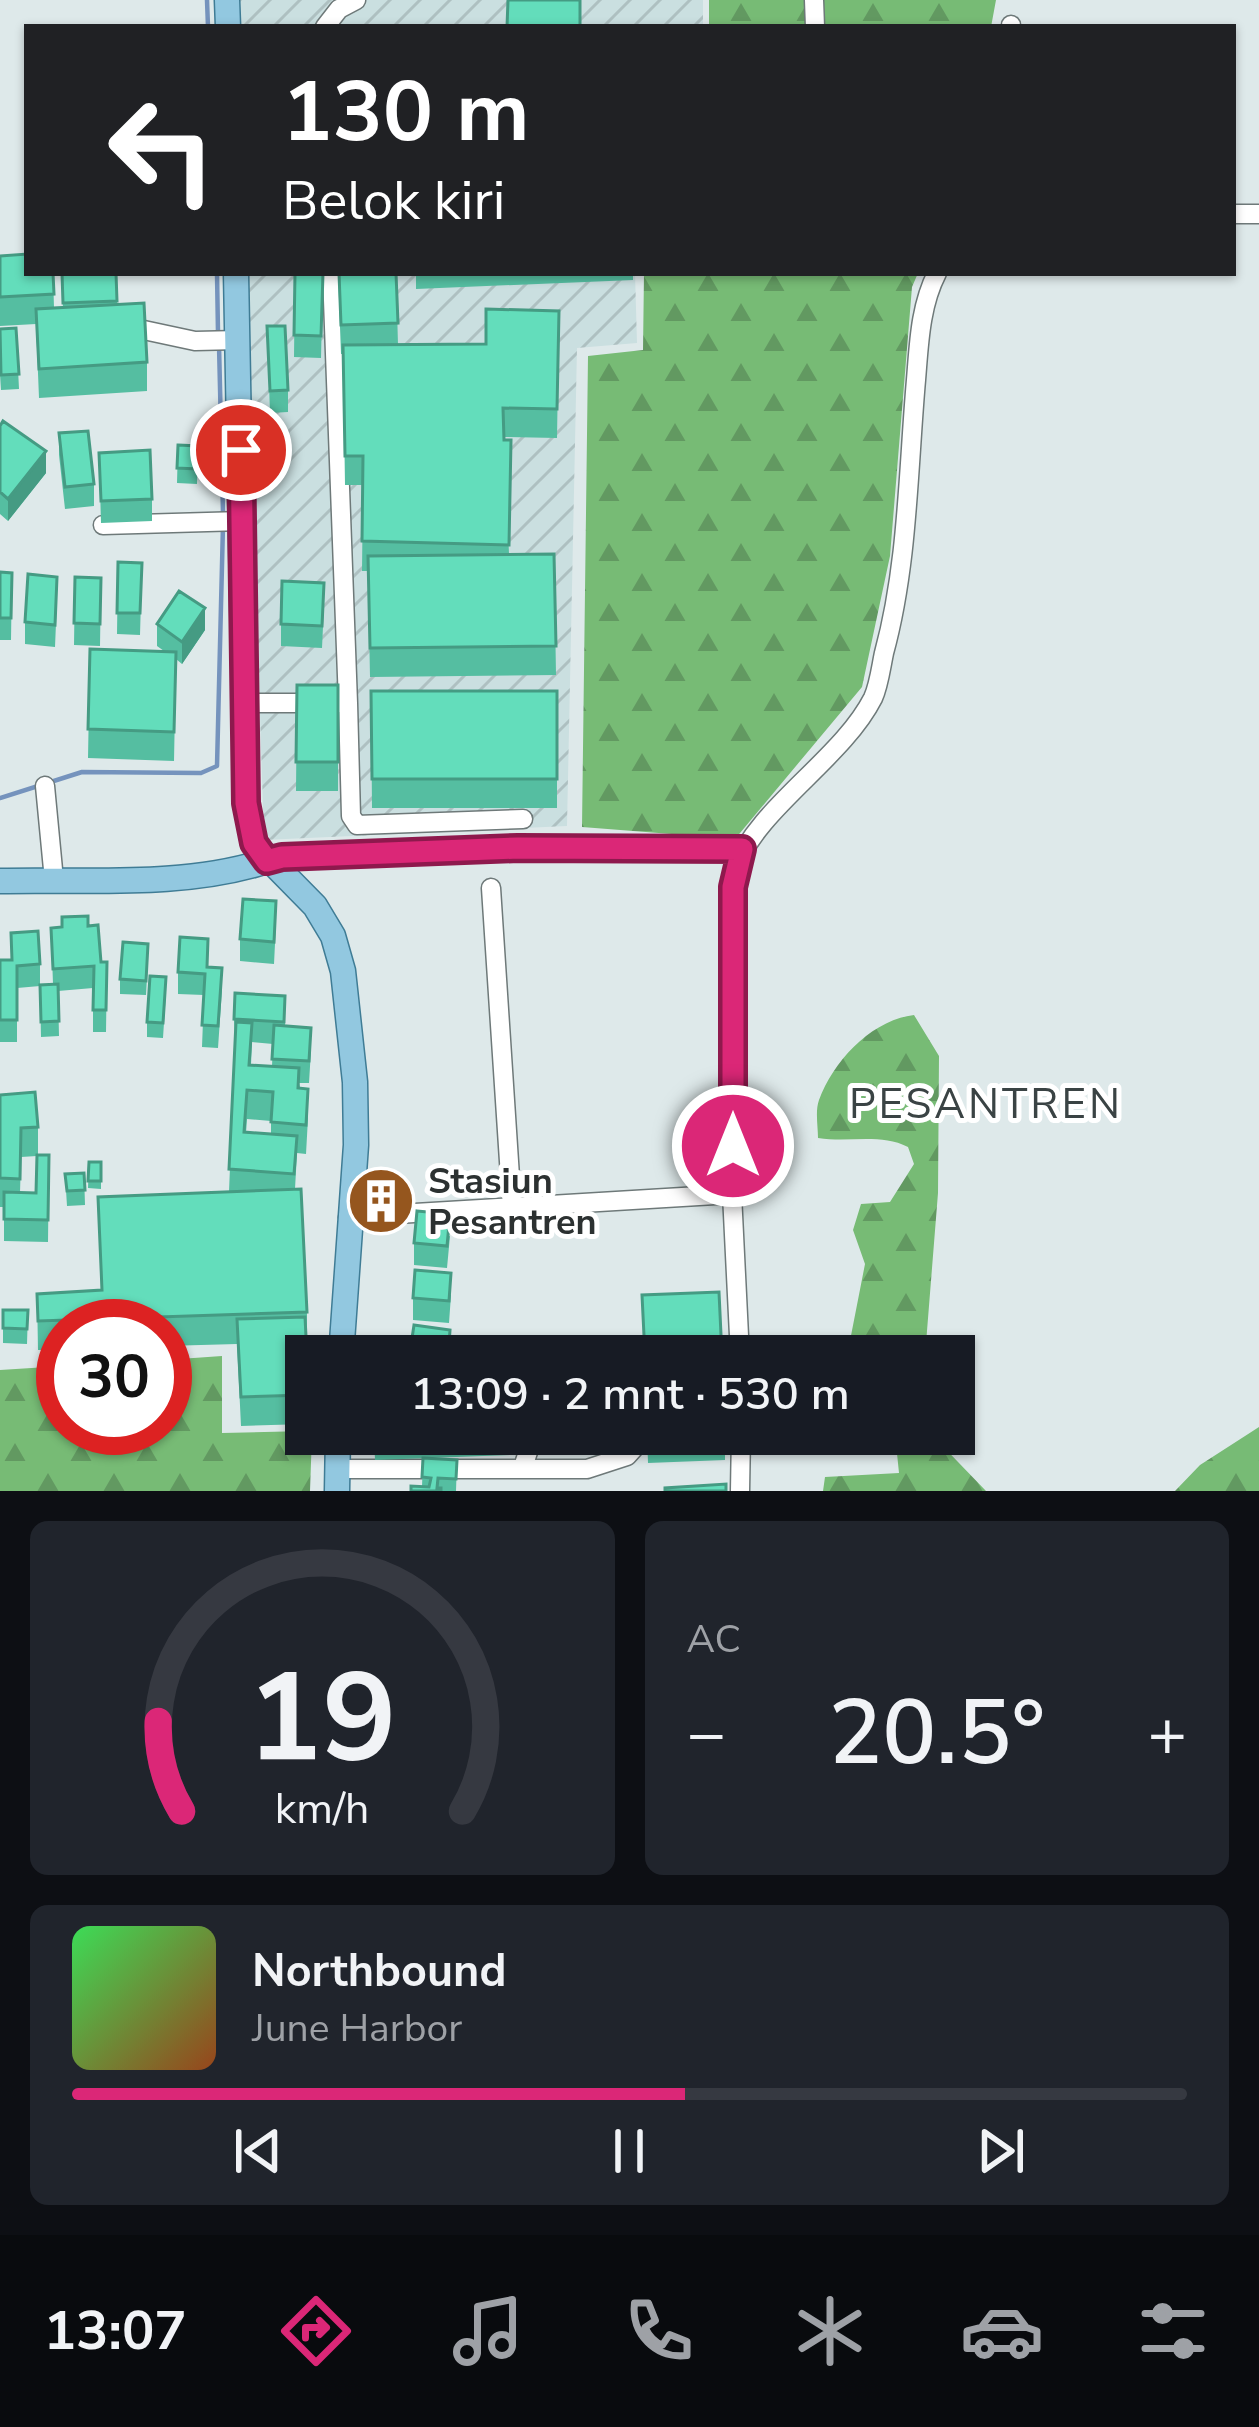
<!DOCTYPE html>
<html lang="id">
<head>
<meta charset="utf-8">
<style>
  :root { --surface:#171b24; --page:#20242c; --text:#f1f3f6; --muted:#9ea1a6; --line:#363941; --accent:#db2777 }
  body { margin:0; font-family:"Nunito Sans",sans-serif; background:var(--page); color:var(--text); height:100vh; display:flex; flex-direction:column; font-size:45px; white-space:nowrap }
  * { box-sizing:border-box; margin:0 }
  p { font-size:39px; color:var(--muted) }
  .icon { flex:none; width:66px; height:66px; fill:none; stroke:currentColor; stroke-width:2; stroke-linecap:round; stroke-linejoin:round }
  .map { position:relative; height:1491px; overflow:hidden }
  .panel { display:flex; flex-direction:column; gap:30px; padding:30px; background:#0d0f14; flex:1 }
  .panel>* { flex:none }
  .hud { position:absolute; left:24px; top:24px; width:1212px; height:252px; border-radius:0px; box-shadow:0 3px 9px #0004; background:#202124; color:#fff; overflow:hidden }
  .speed { position:absolute; left:36px; top:1299px; display:flex; gap:24px; font-size:60px; font-weight:700; text-align:center }
  .speed>* { display:grid; place-content:center; width:156px; height:156px; border-radius:50%; background:var(--surface); box-shadow:0 3px 9px #0004; line-height:1 }
  .speed .limit { border:18px solid #d22; background:#fff; color:#111 }
  .pin { position:absolute; display:grid; place-items:center; width:102px; height:102px; color:#fff; margin:-51px; border:6px solid #fff; border-radius:50%; box-shadow:0 3px 12px #0007 }
  .me { position:absolute; width:132px; margin:-66px; rotate:0deg; stroke-linejoin:round; filter:drop-shadow(0 0 9px #0008) }
  .turn { display:flex; align-items:center; gap:42px; height:252px; padding:0 60px; font-size:54px }
  .turn .icon { width:156px; height:156px; stroke-width:2.5 }
  .turn b { display:block; font-size:84px; line-height:102px }
  .big { font-size:90px; font-weight:600; line-height:1.1 }
  .panel .card { flex:1; display:flex; flex-direction:column; justify-content:center; gap:18px; min-width:0; padding:0 42px; border-radius:18px; background:var(--page) }
  .panel .dial { align-items:center; gap:0 }
  .dial svg { height:312px; overflow:visible; fill:none; stroke:var(--line); stroke-width:7; stroke-linecap:round; text-anchor:middle }
  .dial text { fill:var(--text); stroke:none }
  .song { display:flex; align-items:center; gap:36px }
  .cover { width:144px; height:144px; border-radius:18px; background:linear-gradient(135deg,hsl(130 70% 55%),hsl(20 70% 35%)) }
  .played { height:12px; border-radius:6px; background:linear-gradient(90deg,var(--accent) 55%,var(--line) 55%) }
  .keys { display:flex; justify-content:space-around; direction:ltr }
  .heat { display:flex; justify-content:space-between; align-items:center; font-size:66px; direction:ltr }
  .panel .tiles { flex:1; display:grid; gap:30px; grid-template-columns:1fr 1fr }
  .card:last-child { grid-column:span 2 }
  .trip { position:absolute; left:285px; top:1335px; width:690px; height:120px; border-radius:0px; background:var(--surface); box-shadow:0 3px 9px #0004; font-weight:600; line-height:120px; text-align:center }
  .tabs { display:flex; height:192px; justify-content:space-around; align-items:center; background:#090b0e; color:var(--muted) }
  .tabs .icon { width:84px; height:84px }
  .tabs .active { color:var(--accent) }
  .tabs b { font-size:54px; color:var(--text) }
  .map>svg:first-child { display:block }
</style>
</head>
<body>
<div class="map">
<svg width="1259" height="1491" viewBox="0 0 1259 1491">
  <defs>
    <pattern id="industrial-furrows" width="10" height="10" patternUnits="userSpaceOnUse" patternTransform="scale(3)"><rect width="10" height="10" fill="#cadfe0"/><path d="M-1 1l2-2M0 10L10 0M9 11l2-2" fill="none" stroke="#aec0c1"/></pattern>
    <pattern id="forest-firs" width="22" height="20" patternUnits="userSpaceOnUse" patternTransform="scale(3)"><rect width="22" height="20" fill="#77bb75"/><path d="M5 1l3.5 6h-7zM16 11l3.5 6h-7z" fill="#629961"/></pattern>
  </defs>
  <rect width="100%" height="100%" fill="#dee9ea"/>
  <path fill="url(#industrial-furrows)" d="M237,0h466v27h-465z
    M246,273h389l2,70 -60,5 -10,478 -303,14z"/>
  <path fill="url(#forest-firs)" d="M709,0h287l-5,27h-282z
    M644,273h274l-6,14 -22,269 -28,131 -127,152 -153,-12 6,-471 55,-6z
    M914,1015l25,41 -1,137 -13,163h-78l18,-92 -12,-34 8,-26 29,-2 24,-38 -6,-17c-28,-14 -59,-4 -90,-9 0,-12 -3,-27 1,-38 15,-40 53,-80 95,-85z
    M222,1356v77l84,-2 6,3 -2,57h-310v-121l63,-4v62h102v-68z
    M1259,1427v64h-84l25,-26z
    M895,1434h36l55,57h-163l2,-14 74,-4z"/>
  <g fill="none" stroke-linecap="round" stroke-linejoin="round">
    <path stroke="#7593bd" stroke-width="4.5" d="M207,0l1,27
      M217,273l1,60
      M219,345l4,168
      M0,798l82,-26 119,1 16,-7 6,-241"/>
    <defs>
      <path id="minor" d="M814,0l1,27
        M325,27l14,-18 17,-9
        M1011,27v-2
        M1233,214h26
        M125,326l70,15 44,-1
        M103,525l139,-4
        M244,703h104l-16,-430
        M348,703l3,113 6,9 166,-6
        M45,786l9,94
        M267,861l15,-4 235,-9 225,1
        M491,888l21,319
        M348,1217l384,-23
        M740,1356l-8,-162 3,-325c22,-61 107,-110 138,-171 6,-13 8,-31 11,-45 24,-88 24,-182 32,-273 3,-36 4,-74 21,-107
        M523,1467l11,-33
        M337,1469h250l40,-13 9,-10 3,-12
        M740,1491l1,-57"/>
      <path id="major" d="M227,0l1,27
        M236,273l10,530 7,40 62,63 18,30 10,35 12,111 1,63 -15,211
        M0,881c87,-2 184,7 267,-20
        M337,1491l1,-57"/>
    </defs>
    <use href="#minor" stroke="#6e7979" stroke-width="21"/>
    <use href="#major" stroke="#3f7c95" stroke-width="27"/>
    <use href="#minor" stroke="#fff" stroke-width="18"/>
    <use href="#major" stroke="#92c8e0" stroke-width="24"/>
  </g>
  <path fill="#55bea1" fill-rule="evenodd" d="M0,256l53,17 1,35h9l-2,-35h55l1,31 30,58v29l-108,7 -3,-74 -36,2z
    M295,273h28l-2,85 -27,-1z
    M338,273h58l2,72 88,-1 73,-33 -2,127 -53,-1 5,117h45l2,121 -186,2 -2,-106h-6l1,-86h-18l-2,-131h-2z
    M416,273h217v7l-217,9z
    M267,326l21,64v22l-18,1z
    M16,328l3,61 -18,1 -1,-16z
    M0,426l46,47 -38,48 -8,-7z
    M59,433l35,51v22l-29,3 -6,-54z
    M178,445l20,1 -1,38 -20,-1z
    M99,453l53,46v22l-51,2z
    M118,562l24,1 -2,72 -23,-1z
    M0,572l12,1 -1,67h-11z
    M75,577l26,1 -1,68 -26,-1z
    M57,599l-2,48 -30,-3v-22z
    M324,605l-2,43 -41,-2v-22z
    M157,624l48,6 -23,34 -6,-5 -2,102 -86,-3 2,-109 74,2 -7,-5z
    M297,685h41v106h-42z
    M371,691h186v117h-185z
    M276,923l-2,41 -34,-3v-22z
    M88,926l13,36h6l-1,70h-13v-44l-35,3 1,45 -18,1 -1,-51 -23,2v54h-17v-82h11v-27l29,31v21l13,-1 -2,-56z
    M148,959l-2,36 -26,-1v-15z
    M208,967l14,23 -4,58 -16,-1 2,-52 -26,-1v-22z
    M166,992l-3,46 -16,-1v-15z
    M285,996v29l26,25 -2,33h-10l9,35 -2,36 -9,-1 -2,36 12,123 -1,112 -65,2 -4,-82 -72,2v-20h-102v24h-25l-1,-56 64,-4 -3,-93 131,-5 6,-151 -1,-22zM252,1042l21,2 -1,22 -21,-1zM247,1119l24,2v13l-25,-1z
    M0,1095l38,32v28h11l-1,87 -44,-1v-34h-4zM37,1156l-1,37h-16l1,-36z
    M89,1162h12v27l-13,-1z
    M84,1173l1,32 -18,1 -2,-32z
    M393,1182l1,30h-24l-1,-29z
    M450,1236l-3,32 -33,-3v-22z
    M451,1295l-2,28 -36,-3v-22z
    M3,1310h25l-1,34 -24,-1z
    M374,1434h137v21l-136,5z
    M647,1434h78v26l-77,3z
    M423,1458l34,2 -1,31h-45l11,-4z"/>
  <path fill="#459b83" d="M46,451v22l-38,48v-22z
    M205,608v22l-23,34v-22z"/>
  <path fill="#63ddbb" stroke="#459b83" stroke-width="3" d="M508,0h72v27h-73z
    M27,254v19h26l1,21 -54,3v-41z
    M62,273h54l1,28 -54,2z
    M295,273h28l-2,63 -27,-1z
    M339,273h57l2,50 -57,2z
    M144,303l3,59 -108,7 -3,-60z
    M486,309l73,2 -2,98 -54,-1 1,32h7l-2,105 -147,-4 1,-85h-18l-2,-111 143,-1z
    M267,326h18l3,64 -18,1z
    M16,328l3,46 -18,1 -1,-46z
    M3,421l43,30 -38,48 -8,-7v-66z
    M88,431l6,53 -29,3 -6,-54z
    M178,445l20,1 -1,23 -20,-1z
    M150,450l2,49 -51,2 -2,-48z
    M554,554l2,92 -186,2 -2,-92z
    M118,562l24,1 -2,50h-23z
    M0,572l12,1 -1,45h-11z
    M28,574l29,3 -2,48 -30,-3z
    M75,577l26,1 -1,46 -26,-1z
    M282,581l42,2 -2,43 -41,-2z
    M179,591l26,17 -23,34 -25,-18z
    M90,649l86,3 -2,80 -86,-3z
    M297,685h41v77h-42z
    M371,691h186v88h-185z
    M243,899l33,2 -2,41 -34,-3z
    M88,916v10l10,-1 3,37h6l-1,48h-13l1,-44 -41,3 -2,-41 11,-1v-10z
    M38,931l2,33 -23,2v54h-17v-60h12l-1,-27z
    M180,937l28,2 -1,28 15,1 -4,58 -16,-1 3,-51 -27,-2z
    M123,942l25,2 -2,37 -26,-2z
    M150,976l16,1 -3,46 -16,-1z
    M58,984l1,37 -18,1 -1,-37z
    M235,993l50,3 -1,26 -50,-3z
    M236,1022l16,1 -3,42 50,3 -1,20 10,1 -2,36 -35,-3 2,-30 -26,-2 -3,42 53,4 -3,38 -65,-5z
    M274,1025l37,3 -2,33 -37,-2z
    M35,1092l3,35 -17,1 -1,51 -20,-1v-83z
    M37,1155h12l-1,65 -44,-1v-27l32,1z
    M89,1162h12v19h-13z
    M84,1173l1,17 -18,1 -2,-17z
    M393,1182l1,22 -24,1 -1,-22z
    M301,1189l6,123 -269,9 -1,-27 65,-4 -4,-93z
    M417,1211l33,3 -3,32 -33,-3z
    M415,1270l36,3 -2,28 -36,-3z
    M719,1292l3,64h-77l-3,-61z
    M3,1310h25l-1,19 -24,-1z
    M305,1317l2,39 -1,39 -65,2 -4,-78z
    M414,1325l36,5 -1,14 -38,1z
    M507,1341l1,15h-136l-1,-9z
    M423,1458l34,2 -1,19 -18,-1 -1,10h4v3h-30v-5l18,1 2,-9 -9,-1z
    M726,1484v7h-61v-3z"/>
  <g fill="none" stroke-linecap="round" stroke-linejoin="round">
    <defs>
      <path id="route" d="M241,450l5,353 8,40 13,18 15,-4 236,-9 224,1 -9,38v259"/>
    </defs>
    <use href="#route" stroke="#8e194d" stroke-width="30"/>
    <use href="#route" stroke="#db2777" stroke-width="21"/>
  </g>
  <defs>
    <symbol id="building-disc" viewBox="-11 -11 22 22"><circle r="9.5" fill="#95561e" stroke="#fff"/><path d="M-4-6H4V6H1V3H-1V6H-4ZM-2.5-4.3h1.7v1.8h-1.7ZM.8-4.3h1.7v1.8H.8ZM-2.5-1h1.7V.8h-1.7ZM.8-1h1.7V.8H.8Z" fill="#fff"/></symbol>
  </defs>
  <g fill-rule="evenodd">
    <use href="#building-disc" x="343" y="1163" width="76" height="76"/>
  </g>
  <g text-anchor="middle" stroke-width="10" stroke-linejoin="round" paint-order="stroke">
    <g font-size="36" font-weight="bold" fill="#2c3131" stroke="#fff" text-anchor="start">
      <text x="428" y="1193">Stasiun<tspan x="428" dy="41">Pesantren</tspan></text>
    </g>
    <g font-size="42" letter-spacing="3" fill="#3a4344" stroke="#fff">
      <text x="986" y="1118">PESANTREN</text>
    </g>
  </g>
</svg>
<div class="speed"><div class="limit">30</div></div>
<div class="pin" style="left:241px;top:450px;background:#d93025"><svg class="icon" aria-label="arrive" viewBox="0 0 24 24"><path d="M6 21V4h12l-3 4 3 4H6"/></svg></div>
<svg class="me" style="left:733px;top:1146px" viewBox="-20 -20 40 40"><circle r="17" fill="#db2777" stroke="#fff" stroke-width="3"/><path d="M0-11L8 9 0 5-8 9z" fill="#fff"/></svg>
<div class="trip">13:09 · 2 mnt · 530 m</div>
<div class="hud">
<div class="turn"><svg class="icon" aria-label="left" viewBox="0 0 24 24"><path d="M17 20v-9H6M10 6l-5 5 5 5"/></svg><div><b>130 m</b>Belok kiri</div></div>
</div>
</div>
<section class="panel">
<div class="tiles">
<div class="card dial"><svg viewBox="0 0 100 80">
<path d="M14 69A42 42 0 1 1 86 69"/>
<path d="M14 69A42 42 0 0 1 8 46" stroke="#db2777"/>
<text x="50" y="56" font-size="32" font-weight="700">19</text>
<text x="50" y="72" font-size="11">km/h</text>
</svg></div>
<div class="card"><p>AC</p>
<div class="heat"><a>−</a><b class="big">20.5°</b><a>+</a></div>
</div>
<div class="card">
<div class="song"><i class="cover"></i><div><b>Northbound</b><p>June Harbor</p></div></div>
<div class="played"></div>
<div class="keys"><svg class="icon" aria-label="previous" viewBox="0 0 24 24"><path d="M18 5L8 12l10 7zM5 5v14"/></svg><svg class="icon" aria-label="pause" viewBox="0 0 24 24"><path d="M8 5v14M16 5v14"/></svg><svg class="icon" aria-label="next" viewBox="0 0 24 24"><path d="M6 5l10 7-10 7zM19 5v14"/></svg></div>
</div>
</div>
</section>
<nav class="tabs">
<b>13:07</b>
<svg class="icon active" aria-label="directions" viewBox="0 0 24 24"><path d="M12 3l9 9-9 9-9-9zM9 14v-3h6M13 9l2 2-2 2"/></svg>
<svg class="icon" aria-label="music" viewBox="0 0 24 24"><path d="M9 18V5l10-2v13"/><circle cx="6" cy="18" r="3"/><circle cx="16" cy="16" r="3"/></svg>
<svg class="icon" aria-label="phone" viewBox="0 0 24 24"><path d="M5 4h4l2 5-3 2q2 4 5 5l2-3 5 2v4C11 20 4 13 5 4z"/></svg>
<svg class="icon" aria-label="climate" viewBox="0 0 24 24"><path d="M12 3v18M4 7l16 10M4 17L20 7"/></svg>
<svg class="icon" aria-label="car" viewBox="0 0 24 24"><path d="M5 17H2v-5l4-1 3-4h7l3 4 3 1v5h-3M9 17h6M6 11h13"/><circle cx="7" cy="17" r="2"/><circle cx="17" cy="17" r="2"/></svg>
<svg class="icon" aria-label="filters" viewBox="0 0 24 24"><path d="M4 7h16M4 17h16"/><circle cx="9" cy="7" r="2"/><circle cx="15" cy="17" r="2"/></svg>
</nav>
</body>
</html>
